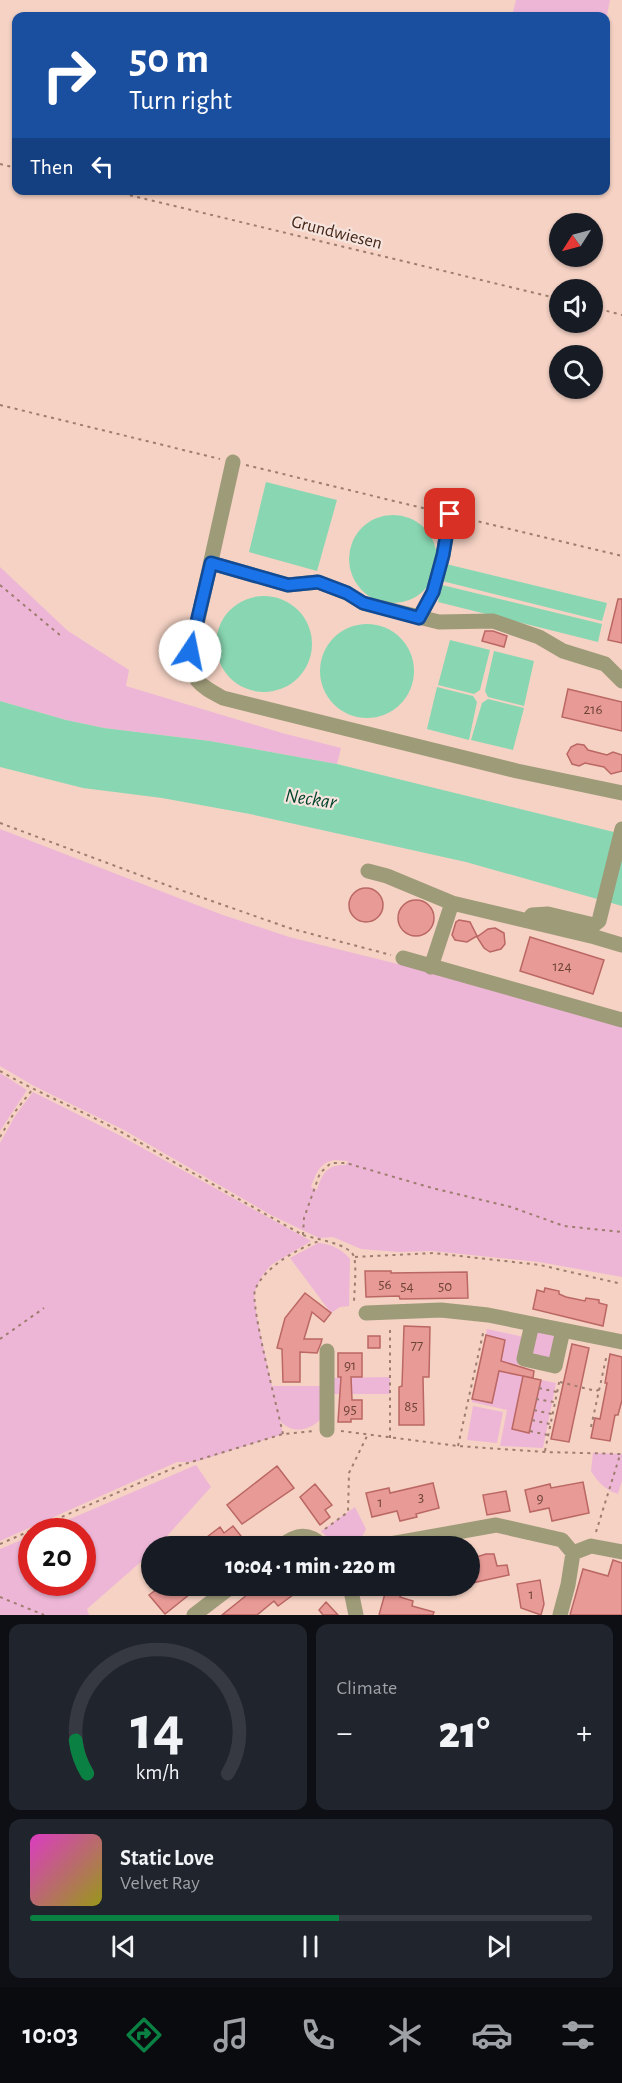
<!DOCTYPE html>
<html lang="en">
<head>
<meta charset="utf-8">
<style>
  :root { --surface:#171b24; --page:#20242c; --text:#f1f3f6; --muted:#9ea1a6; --line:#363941; --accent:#0b8043 }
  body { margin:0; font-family:"Alegreya Sans",sans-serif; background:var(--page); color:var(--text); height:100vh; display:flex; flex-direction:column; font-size:22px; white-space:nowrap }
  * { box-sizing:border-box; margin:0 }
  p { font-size:20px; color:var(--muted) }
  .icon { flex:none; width:33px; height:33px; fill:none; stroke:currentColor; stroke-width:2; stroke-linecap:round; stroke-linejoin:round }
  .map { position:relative; height:1615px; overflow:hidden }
  .details { display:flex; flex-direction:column; gap:9px; padding:9px; background:#0d0f14; flex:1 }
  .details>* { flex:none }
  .banner { position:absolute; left:12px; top:12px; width:598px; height:183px; border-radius:12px; box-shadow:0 2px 4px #0004; background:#1a4fa0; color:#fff; overflow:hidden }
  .needle { width:39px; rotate:234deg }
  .buttons { position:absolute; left:549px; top:213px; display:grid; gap:12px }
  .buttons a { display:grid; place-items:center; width:54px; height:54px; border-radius:50%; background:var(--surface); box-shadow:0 2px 4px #0004; font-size:30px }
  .speed { position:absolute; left:18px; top:1518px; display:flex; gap:12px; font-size:30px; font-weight:700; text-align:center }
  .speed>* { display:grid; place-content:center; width:78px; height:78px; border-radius:50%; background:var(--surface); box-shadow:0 2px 4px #0004; line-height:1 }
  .speed .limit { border:9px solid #d22; background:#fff; color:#111 }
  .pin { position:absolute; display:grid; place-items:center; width:51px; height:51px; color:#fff; margin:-26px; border-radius:12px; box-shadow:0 3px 9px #0006 }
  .me { position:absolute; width:66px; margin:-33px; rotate:11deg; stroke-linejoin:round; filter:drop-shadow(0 0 4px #0008) }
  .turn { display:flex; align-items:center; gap:21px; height:126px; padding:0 18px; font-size:27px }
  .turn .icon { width:78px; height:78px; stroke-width:2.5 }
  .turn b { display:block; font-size:42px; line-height:51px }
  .then { display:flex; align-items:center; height:57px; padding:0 18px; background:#0003; gap:12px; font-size:22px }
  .big { font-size:45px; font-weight:800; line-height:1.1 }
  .details .card { flex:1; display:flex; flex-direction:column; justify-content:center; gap:9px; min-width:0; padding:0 21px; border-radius:12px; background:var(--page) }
  .details .dial { align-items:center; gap:0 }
  .dial svg { height:156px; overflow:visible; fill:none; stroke:var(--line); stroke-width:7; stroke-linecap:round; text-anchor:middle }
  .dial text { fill:var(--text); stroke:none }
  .song { display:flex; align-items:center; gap:18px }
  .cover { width:72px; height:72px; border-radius:9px; background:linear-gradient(135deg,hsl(310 70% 55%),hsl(60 70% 35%)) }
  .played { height:6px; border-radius:3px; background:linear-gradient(90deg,var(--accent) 55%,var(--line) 55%) }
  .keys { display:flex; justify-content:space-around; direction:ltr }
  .heat { display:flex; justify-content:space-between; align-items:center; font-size:33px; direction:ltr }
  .details .tiles { flex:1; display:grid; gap:9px; grid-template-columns:1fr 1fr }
  .card:last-child { grid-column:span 2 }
  .trip { position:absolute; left:141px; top:1536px; width:339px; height:60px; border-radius:30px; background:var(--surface); box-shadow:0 2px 4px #0004; font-weight:800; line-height:60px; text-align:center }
  .tab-bar { display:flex; height:96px; justify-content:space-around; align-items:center; background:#090b0e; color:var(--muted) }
  .tab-bar .icon { width:42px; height:42px }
  .tab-bar .current { color:var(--accent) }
  .tab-bar b { font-size:27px; color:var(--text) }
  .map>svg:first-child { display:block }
</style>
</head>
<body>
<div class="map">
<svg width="622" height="1615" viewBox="0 0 622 1615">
  <rect width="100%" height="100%" fill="#f5d2c4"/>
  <path fill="#edb6d6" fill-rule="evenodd" d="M516,0h94l-4,20v-4h-94z
    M0,567l68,64 61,39 -3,16 156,47 59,15 -4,16 -127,-23 -106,-13 -38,-8 -66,-19z
    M0,829l220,85 69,23 333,83v257l-83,-15 -107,-11 -33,1 -38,-3 -28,-12 -14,1 -48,-23 -147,-85 -90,-44 -34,-20zM334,1160l14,1 -2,4c-19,-1 -24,9 -29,25l-6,-3c5,-13 8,-24 23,-27z
    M0,1073l27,17 -27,41z
    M33,1092l86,43 192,106 -40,24 -9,11 -8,17 3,25 15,68h49l-1,34c-12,11 -28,14 -40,1l3,13 -88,28h-18l-177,79v-398l15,-27z
    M318,1243c13,1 24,6 32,16l-1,47 -9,1 -9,6 -41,-55z
    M487,1329l37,8 -8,37 7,2 -11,53 17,4 12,-53 15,3 -13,65 -43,-2 7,-36 -35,-8v-3l20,3 13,-62 -19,-5z
    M535,1331l21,4 -4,24 -21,-4z
    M390,1377v17h-63v-16z
    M473,1406l30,6 -6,31 -30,-3z
    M593,1453l29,1v27l-4,13c-13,-4 -20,-12 -27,-23z
    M196,1465l15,22 -53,59h-6l-1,7 -64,56 2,6h-89v-66l31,-13 1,46h50v-50l-40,-1z
    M355,1507l11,22c-11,26 -29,19 -45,2z"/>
  <path fill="#89d7b2" d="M266,482l71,18 -20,71 -68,-19z
    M349 559a44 44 0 1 1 88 0a44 44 0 1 1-88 0Z
    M446,564l161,39 -5,18 -160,-40z
    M442,585l160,39 -4,18 -160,-40z
    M216 644a48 48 0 1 1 96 0a48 48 0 1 1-96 0Z
    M320 671a47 47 0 1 1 94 0a47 47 0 1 1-94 0Z
    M450,640l40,10 -10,40 -6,4 -36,-9z
    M494,651l40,10 -10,45 -36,-9 -3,-6z
    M437,687l36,9 4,6 -8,38 -42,-11z
    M488,699l36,9 -11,42 -42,-10 11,-37z
    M0,701l66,19 38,8 106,13 127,23 285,70v72l-156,-44 -216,-48 -88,-16 -79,-10 -83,-21z"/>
  <path fill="#e89a96" stroke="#bb6764" stroke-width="1.5" d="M618,599h4v44l-14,-3z
    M485,631h8l14,5 -3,11 -22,-6z
    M568,689l54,13v29l-60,-14z
    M577,744l7,1 4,5 19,5 6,-3 9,3v16l-11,3 -7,-7 -19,-4 -6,3 -7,-2 -5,-10 4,-7z
    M349 905a17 17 0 1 1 34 0a17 17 0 1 1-34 0Z
    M398 918a18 18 0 1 1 36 0a18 18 0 1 1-36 0Z
    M459,920l11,2 7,14 -10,6 -12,-2 -3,-5 4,-13z
    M495,928l9,5 1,11 -4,5 -11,3 -6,-4 -7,-11 11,-8z
    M530,937l74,23 -11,34 -73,-23z
    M365,1271h26v2l76,-1 1,26 -68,1 -1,-3 -33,1z
    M545,1288l14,3v3l7,3 19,4 1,-3 13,2v3l8,2 -4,21 -70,-17 4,-19 7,2z
    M305,1293l26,20 -7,9 -12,-10 -8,27h18l-1,4 -4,10 -17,-1v30h-17l-1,-33 -5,-1 8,-30z
    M404,1326l26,1 -1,50h-6l1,48h-25v-38l3,-1z
    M486,1335l19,5 -4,21 33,10 -1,7 -10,-2 18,4 -12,53 -17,-4 11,-53 -24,-5 -7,32 -20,-4z
    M368,1336h12v12h-12z
    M572,1344l17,4 -20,94 -18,-3z
    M338,1353h24v24h-11l1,23h10v19h-11v3h-13l3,-45h-3z
    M610,1354l12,3v43l-4,15h-3l-5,26 -19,-3 4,-20 5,1 7,-36h-2z
    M277,1466l17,22 -52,36 -15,-19z
    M583,1482l6,31 -37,8 -3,-13 -19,4 -5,-22 25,-6 1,4z
    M433,1483l6,25 -23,6 1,3 -17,4 -3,-10 -25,6 -6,-24 23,-5 1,5z
    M315,1484l17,21 -7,5 5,7 -10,8 -20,-28z
    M506,1491l4,20 -23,4 -4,-20z
    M233,1526l16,20h-41l-5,-6 17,-13 4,6z
    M486,1554h8l3,12 10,-1 2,10 -37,8 -2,-24z
    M613,1560l9,3v52h-52l13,-46 25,7z
    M540,1580l4,24 -3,11 -20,-7 -4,-24z
    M161,1586h39l-35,28 -16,-19z
    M258,1586h47l-27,20 -4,-5 -17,14h-35z
    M386,1590l15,4 -1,3 13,4 -1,5 22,6 -1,3h-54z
    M326,1602l12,13h-15l-4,-5z"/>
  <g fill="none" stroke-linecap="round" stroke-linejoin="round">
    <path stroke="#9e7d6f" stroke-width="2" stroke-dasharray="3 4.5" stroke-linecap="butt" d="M0,164l16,4
      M108,190l452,109
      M592,307l30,8
      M0,405l220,54
      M246,465l189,46
      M464,518l158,38
      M0,585l61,51
      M0,823l169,63 120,42 102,27
      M0,1071c40,23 83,40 123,62 60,34 120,69 180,102 12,4 48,9 51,22 3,11 0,35 0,47
      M0,1137l14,-24 18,-23
      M303,1235l1,-17 16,-45 11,-10h15l86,25 79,19 53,19 58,6
      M355,1257l78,-4 107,12 82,19
      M0,1339l44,-31
      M560,1382l36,9 4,-2
      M539,1388l22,5
      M536,1399l23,4
      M534,1410l22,5
      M532,1420l22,5
      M591,1427l16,-73
      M341,1431l117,15 87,6 77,2
      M530,1431l22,5
      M283,1434c-5,-23 -33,-129 -28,-144 9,-23 42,-41 64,-49
      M390,1438v-111
      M458,1446l26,-117
      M545,1451l15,-73
      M325,1529l23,-17 1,-39 19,-39
      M596,1532l24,-77
      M0,1544l178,-78 105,-32 31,-3
      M0,1597l44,18"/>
    <path stroke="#9e9b78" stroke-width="15" d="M233,462l-42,189c-2,29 8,34 32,47l294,73 105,22
      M211,563l77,22 30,-3 29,11 16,10 76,19 54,-1 46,16 24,14 42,13 17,17
      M419,618l14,-26 10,-37 7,-41
      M368,871l19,5 65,27
      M528,921l4,-6 16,-1 46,11 5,-4 23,-92
      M403,958l219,62
      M431,967l21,-64 143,34 27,8
      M366,1313l75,-3 47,5 134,27
      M532,1324l-8,35 31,7 8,-36
      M327,1351v79
      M281,1546c16,-12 27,-14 42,0
      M379,1546l117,-21 66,15 11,13
      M350,1586l6,29
      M194,1615l38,-29
      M560,1615l8,-30 5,-32 18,-7 31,6"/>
  </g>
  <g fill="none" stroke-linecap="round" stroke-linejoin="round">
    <defs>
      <path id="route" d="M190,651l21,-88 77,22 30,-3 29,11 16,10 56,15 14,-26 10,-37 7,-41"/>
    </defs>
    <use href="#route" stroke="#114b97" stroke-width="15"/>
    <use href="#route" stroke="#1a73e8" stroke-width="10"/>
  </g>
  <g text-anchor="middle" stroke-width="4.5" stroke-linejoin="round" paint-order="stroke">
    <g font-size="15" fill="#6f4438">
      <text x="593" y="714">216</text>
      <text x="562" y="971">124</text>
      <text x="385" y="1289">56</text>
      <text x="407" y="1291">54</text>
      <text x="445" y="1291">50</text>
      <text x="417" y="1350">77</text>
      <text x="350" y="1370">91</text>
      <text x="411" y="1411">85</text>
      <text x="350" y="1414">95</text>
      <text x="421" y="1502">3</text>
      <text x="540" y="1503">9</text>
      <text x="380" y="1507">1</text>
      <text x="531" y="1599">1</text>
    </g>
    <g font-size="18" fill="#472719" stroke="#f5e4dd">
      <text transform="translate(337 232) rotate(14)" y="6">Grundwiesen</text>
    </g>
    <g font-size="20" font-style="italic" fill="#00432c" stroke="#f5e4dd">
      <text transform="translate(311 798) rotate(8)" y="7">Neckar</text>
    </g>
  </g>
</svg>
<div class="buttons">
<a><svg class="needle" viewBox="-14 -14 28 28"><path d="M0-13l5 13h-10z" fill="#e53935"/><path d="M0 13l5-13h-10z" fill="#9ea1a6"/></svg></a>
<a><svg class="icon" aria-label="sound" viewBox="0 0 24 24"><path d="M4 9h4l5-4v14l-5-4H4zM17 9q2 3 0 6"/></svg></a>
<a><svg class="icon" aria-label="search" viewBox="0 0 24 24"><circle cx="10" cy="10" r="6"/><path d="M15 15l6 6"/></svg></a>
</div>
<div class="speed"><div class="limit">20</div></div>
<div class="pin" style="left:450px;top:514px;background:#d93025"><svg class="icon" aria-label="arrive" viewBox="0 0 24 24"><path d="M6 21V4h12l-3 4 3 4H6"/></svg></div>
<svg class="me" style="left:190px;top:651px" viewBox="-20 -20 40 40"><circle r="19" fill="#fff"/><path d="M0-13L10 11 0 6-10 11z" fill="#1a73e8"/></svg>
<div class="trip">10:04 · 1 min · 220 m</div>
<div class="banner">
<div class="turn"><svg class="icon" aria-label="right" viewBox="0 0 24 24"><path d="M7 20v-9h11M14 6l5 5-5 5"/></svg><div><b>50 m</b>Turn right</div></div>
<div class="then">Then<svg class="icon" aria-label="left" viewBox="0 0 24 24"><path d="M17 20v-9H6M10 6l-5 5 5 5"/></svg></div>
</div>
</div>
<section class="details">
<div class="tiles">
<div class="card dial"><svg viewBox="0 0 100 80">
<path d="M14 69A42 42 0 1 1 86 69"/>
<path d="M14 69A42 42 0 0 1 8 52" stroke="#0b8043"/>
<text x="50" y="56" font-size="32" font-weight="700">14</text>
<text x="50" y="72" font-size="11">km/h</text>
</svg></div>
<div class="card"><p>Climate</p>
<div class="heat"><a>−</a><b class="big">21°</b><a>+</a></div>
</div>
<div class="card">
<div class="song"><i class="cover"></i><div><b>Static Love</b><p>Velvet Ray</p></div></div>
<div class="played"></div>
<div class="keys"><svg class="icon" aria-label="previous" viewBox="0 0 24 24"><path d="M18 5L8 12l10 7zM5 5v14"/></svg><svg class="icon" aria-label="pause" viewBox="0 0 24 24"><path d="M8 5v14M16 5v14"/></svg><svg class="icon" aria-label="next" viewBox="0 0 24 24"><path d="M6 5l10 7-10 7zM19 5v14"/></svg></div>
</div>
</div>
</section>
<nav class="tab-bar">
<b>10:03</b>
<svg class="icon current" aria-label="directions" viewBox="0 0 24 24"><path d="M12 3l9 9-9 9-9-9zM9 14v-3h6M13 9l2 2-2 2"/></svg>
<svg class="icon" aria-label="music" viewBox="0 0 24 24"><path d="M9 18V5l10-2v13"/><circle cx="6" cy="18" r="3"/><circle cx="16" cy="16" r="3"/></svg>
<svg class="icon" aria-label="phone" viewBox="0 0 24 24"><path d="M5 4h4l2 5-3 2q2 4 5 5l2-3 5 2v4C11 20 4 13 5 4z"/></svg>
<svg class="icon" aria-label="climate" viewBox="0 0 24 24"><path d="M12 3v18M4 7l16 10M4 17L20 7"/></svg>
<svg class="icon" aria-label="car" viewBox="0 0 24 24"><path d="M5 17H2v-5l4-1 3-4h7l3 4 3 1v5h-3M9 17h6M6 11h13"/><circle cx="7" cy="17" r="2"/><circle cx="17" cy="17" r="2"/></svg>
<svg class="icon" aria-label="filters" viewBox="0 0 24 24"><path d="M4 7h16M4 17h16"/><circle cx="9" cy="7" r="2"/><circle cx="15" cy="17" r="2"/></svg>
</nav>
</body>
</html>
